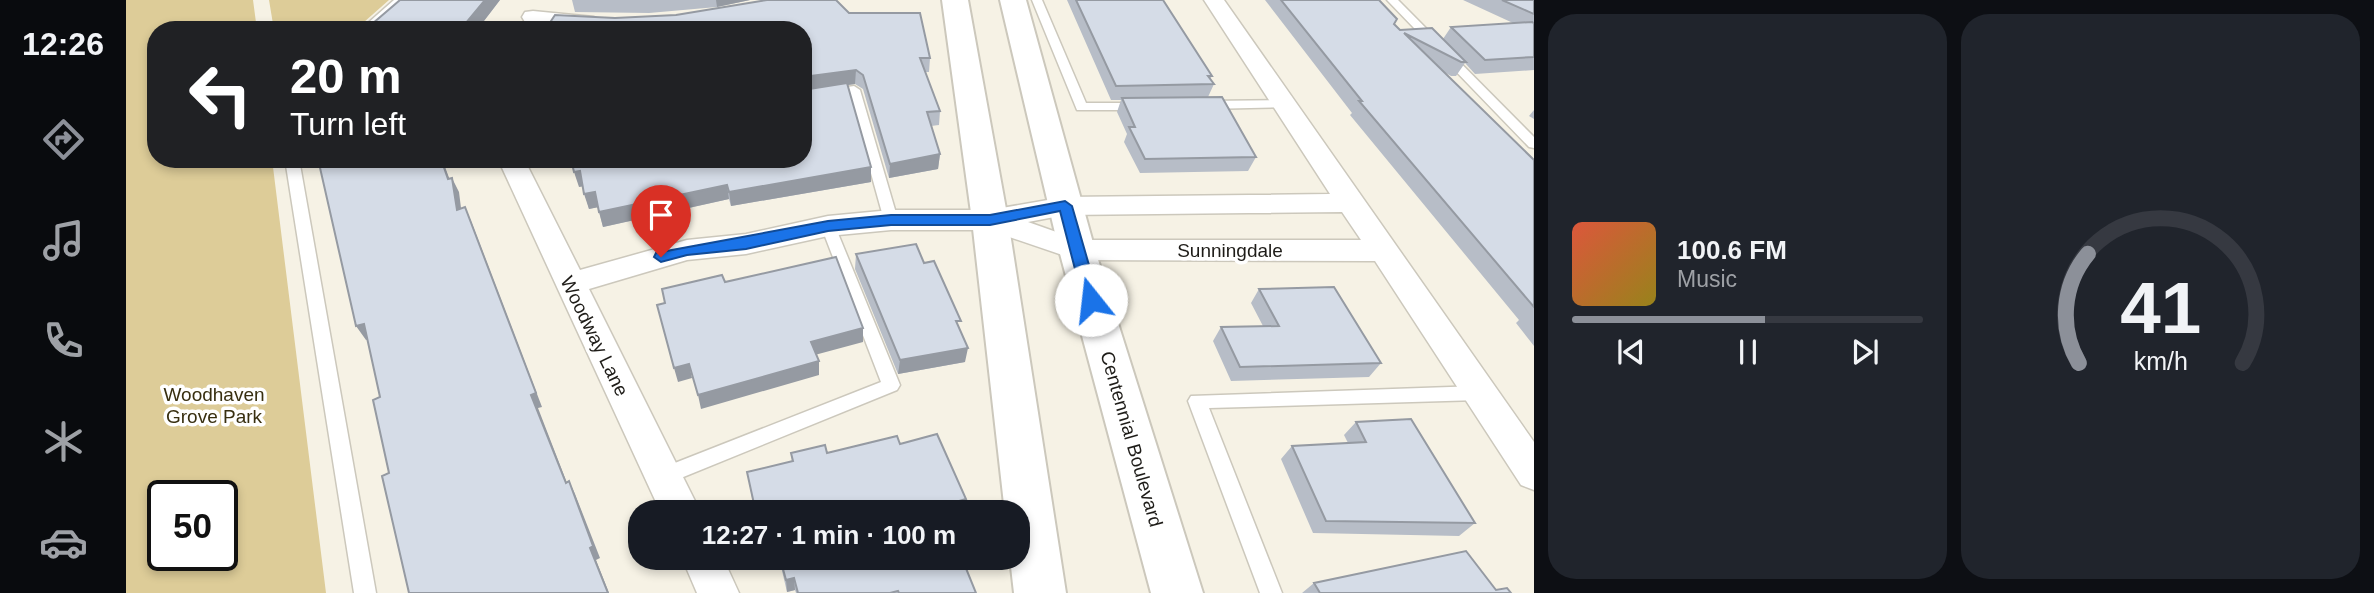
<!DOCTYPE html>
<html lang="en">
<head>
<meta charset="utf-8">
<style>
  :root { --surface:#171b24; --page:#20242c; --text:#f1f3f6; --muted:#9ea1a6; --line:#363941; --accent:#8c9099 }
  body { margin:0; font-family:Helvetica,sans-serif; background:var(--page); color:var(--text); height:100vh; display:flex; flex-direction:column; font-size:26px; white-space:nowrap }
  * { box-sizing:border-box; margin:0 }
  p { font-size:23px; color:var(--muted) }
  .icon { flex:none; width:38px; height:38px; fill:none; stroke:currentColor; stroke-width:2; stroke-linecap:round; stroke-linejoin:round }
  .map { position:relative; flex:1; overflow:hidden }
  .sheet { display:flex; flex-direction:column; gap:14px; padding:14px; background:#0d0f14; width:840px }
  .sheet>* { flex:none }
  .hud { position:absolute; left:21px; top:21px; width:665px; height:147px; border-radius:28px; box-shadow:0 4px 10px #0003; background:#202124; color:#fff; overflow:hidden }
  .speed { position:absolute; left:21px; top:480px; display:flex; gap:14px; font-size:35px; font-weight:700; text-align:center }
  .speed>* { display:grid; place-content:center; width:91px; height:91px; border-radius:50%; background:var(--surface); box-shadow:0 4px 10px #0003; line-height:1 }
  .speed .limit { border:4px solid #111; border-radius:10px; background:#fff; color:#111 }
  .pin { position:absolute; display:grid; place-items:center; width:60px; height:60px; color:#fff; margin:-72px -30px; border-radius:50% 50% 50% 0; rotate:-45deg; box-shadow:0 0 7px #0007 }
  .pin .icon { rotate:45deg }
  .me { position:absolute; width:77px; margin:-38px; rotate:344deg; stroke-linejoin:round; filter:drop-shadow(0 0 5px #0008) }
  .turn { display:flex; align-items:center; gap:24px; height:147px; padding:0 28px; font-size:32px }
  .turn .icon { width:91px; height:91px; stroke-width:2.5 }
  .turn b { display:block; font-size:49px; line-height:60px }
  .sheet .card { flex:1; display:flex; flex-direction:column; justify-content:center; gap:10px; min-width:0; padding:0 24px; border-radius:28px; background:var(--page) }
  .sheet .dial { align-items:center; gap:0 }
  .dial svg { height:182px; overflow:visible; fill:none; stroke:var(--line); stroke-width:7; stroke-linecap:round; text-anchor:middle }
  .dial text { fill:var(--text); stroke:none }
  .song { display:flex; align-items:center; gap:21px }
  .cover { width:84px; height:84px; border-radius:10px; background:linear-gradient(135deg,hsl(10 70% 55%),hsl(50 70% 35%)) }
  .played { height:7px; border-radius:4px; background:linear-gradient(90deg,var(--accent) 55%,var(--line) 55%) }
  .keys { display:flex; justify-content:space-around; direction:ltr }
  .sheet .tiles { flex:1; display:grid; gap:14px; grid-template-columns:repeat(2,1fr) }
  .trip { position:absolute; left:502px; top:500px; width:402px; height:70px; border-radius:28px; background:var(--surface); box-shadow:0 4px 10px #0003; font-weight:700; line-height:70px; text-align:center }
  main { display:flex; flex:1; min-height:0 }
  .tabs { display:flex; flex-direction:column; width:126px; justify-content:space-around; align-items:center; background:#090b0e; color:var(--muted) }
  .tabs .icon { width:49px; height:49px }
  .tabs .active { color:var(--accent) }
  .tabs b { font-size:32px; color:var(--text) }
  .map>svg:first-child { display:block }
</style>
</head>
<body>
<main>
<nav class="tabs">
<b>12:26</b>
<svg class="icon active" aria-label="directions" viewBox="0 0 24 24"><path d="M12 3l9 9-9 9-9-9zM9 14v-3h6M13 9l2 2-2 2"/></svg>
<svg class="icon" aria-label="music" viewBox="0 0 24 24"><path d="M9 18V5l10-2v13"/><circle cx="6" cy="18" r="3"/><circle cx="16" cy="16" r="3"/></svg>
<svg class="icon" aria-label="phone" viewBox="0 0 24 24"><path d="M5 4h4l2 5-3 2q2 4 5 5l2-3 5 2v4C11 20 4 13 5 4z"/></svg>
<svg class="icon" aria-label="climate" viewBox="0 0 24 24"><path d="M12 3v18M4 7l16 10M4 17L20 7"/></svg>
<svg class="icon" aria-label="car" viewBox="0 0 24 24"><path d="M5 17H2v-5l4-1 3-4h7l3 4 3 1v5h-3M9 17h6M6 11h13"/><circle cx="7" cy="17" r="2"/><circle cx="17" cy="17" r="2"/></svg>
</nav>
<div class="map">
<svg width="1408" height="593" viewBox="0 0 1408 593">
  <rect width="100%" height="100%" fill="#f6f2e5"/>
  <path fill="#ddcc98" fill-rule="evenodd" d="M0,0h127l4,30h-101v129h116l54,434h-200zM37,495h59v60h-59z
    M143,0h120l-34,30h-81z"/>
  <g fill="none" stroke-linecap="round" stroke-linejoin="round">
    <defs>
      <path id="lane" d="M268,0h11l-33,30h-12z
        M906,0h10l44,103h52l6,4 -2,3h-65z
        M1261,0h11l136,137v11l-5,-1z
        M728,86l6,4 38,130 -2,3 -5,2 -7,-5 -35,-126 -46,8v-8z
        M1158,100l4,1v6l-82,2 -6,-4 6,-4z
        M159,159h14l77,434h-22z
        M702,221l7,5 65,159 -3,5 -226,92 -7,3 -7,-3 -2,-6 2,-6 224,-88 -60,-156z
        M1353,386l6,2 3,5 -3,5 -6,2 -270,8 73,185h-22l-72,-192 3,-5z"/>
      <path id="street" d="M1078,0h20l310,442v48l-13,-5 -146,-224 -298,-1 -88,-30h-98l-63,6 -82,18 -59,6 -98,29 112,224h-40l-163,-354h26l56,111 107,-30 59,-6 82,-18 63,-6h99l75,-13 265,-3zM1216,212l19,28h-282l-51,-18 37,-7z
        M407,11l61,6 11,6 -11,6 -69,-7 -3,-5 3,-5z
        M556,558h41l16,35h-42z"/>
      <path id="secondary" d="M816,0h26l40,220 58,373h-52l-4,-35h8v-45h-13l-33,-293z
        M874,0h26l69,250 108,343h-52l-92,-343z"/>
    </defs>
    <use href="#lane" stroke="#ccc8bc" stroke-width="3"/>
    <use href="#street" stroke="#ccc8bc" stroke-width="3"/>
    <use href="#secondary" stroke="#ccc8bc" stroke-width="4"/>
    <use href="#lane" fill="#fff" fill-rule="evenodd"/>
    <use href="#street" fill="#fff" fill-rule="evenodd"/>
    <use href="#secondary" fill="#fff" fill-rule="evenodd"/>
  </g>
  <path fill="#b7bdc7" d="M374,0l-23,30h-112z
    M446,0h178l-33,7 -68,6 -74,-1z
    M941,0h96l49,76 -2,3 4,5 -6,13 48,60 -8,14 -108,2 -16,-31 3,-8 -10,-22 4,-12h-10z
    M1139,0h114l18,19 -3,5 6,6 43,9 8,-12 62,-4 -50,-23h71v70l-59,4 -10,-11 -9,13h-5l-7,-4 90,88v186l-18,-23 3,-3 -169,-205 2,-2z
    M723,13l81,45 -1,14h-4l15,39 -1,14 -8,1 9,28 -2,15 -49,9 -26,-89 -8,-5 -7,1 23,97 -140,24 -2,-7 -126,28 -5,-20 -9,2 -6,-23 -4,1 36,-169 61,-3z
    M1408,110v9l-5,-3z
    M730,254l68,9 35,65 6,34 -67,12 -43,-105z
    M1133,289l122,74 -12,14 -138,4 -18,-40 8,-14 42,-1 -12,-23z
    M1230,422l119,101 -16,13 -146,-3 -32,-74 11,-13 56,-3 -4,-8z
    M774,444l63,68 -4,1h-204l-8,-41 45,-11 -1,-8h36z
    M653,558h192l-4,12 9,23h-180l-1,-3 -8,2z
    M1188,583l182,7 15,3h-209z"/>
  <path fill="#959aa2" d="M359,0h15l-23,30h-8l-3,-7z
    M590,0h34l-33,7z
    M334,23l2,7h-6z
    M730,70l-1,14 -52,7v-14z
    M814,154l-2,15 -49,9 1,-14z
    M315,159h1l12,32 -2,-13 7,14 4,32 -6,-14 -9,-31z
    M745,167v15l-140,24 -2,-14z
    M454,171l4,15 -5,1 -5,-15z
    M601,185l2,14 -126,28 -4,-15z
    M469,192l4,15 -10,2 -5,-15z
    M339,207l6,14 71,186 -4,1 34,88 -6,-13 -35,-88z
    M238,324l9,14 -7,2 -10,-14z
    M737,328v14l-52,14v-14z
    M842,348l-3,14 -67,12 2,-14z
    M693,361v14l-118,34 -3,-14z
    M563,364l3,14 -14,4 -4,-14z
    M443,481l6,13 25,64 -4,2 13,33h-1l-18,-45z
    M840,499l-3,13 -17,1 3,-9z
    M845,558l-4,12 -8,2 4,-11z
    M668,578l1,12 -8,2 -1,-12z"/>
  <path fill="#d5dce7" stroke="#959aa2" stroke-width="2" d="M274,0h85l-19,23h-6l-4,7h-91z
    M641,0h69l13,13h71l10,45h-10l20,53 -13,1 13,42 -50,10 -27,-89 -7,-5 -53,7v-47h-258l10,-15 60,3 61,-3z
    M950,0h87l49,76h-4l6,8 -98,2z
    M1155,0h98l18,19 -3,5 6,6 32,-2 34,34h-5l-57,-29 130,127v147l-175,-206h3z
    M1376,0h32v14z
    M1406,22l2,1v34l-49,3 -34,-33z
    M721,83l24,84 -142,25 -2,-7 -128,27 -4,-20 -11,2 -4,-23 -6,1 -3,-13h232v-69z
    M1096,97l34,60 -111,2 -16,-32h6l-13,-29z
    M192,159h123l7,20 4,-1 5,32 8,-3 71,186 -5,2 35,88 3,-2 24,65 -3,2 18,45h-199l-27,-117 7,-3 -16,-73 7,-3 -16,-73 -8,2z
    M790,244l8,19 10,-2 27,60h-5l12,27 -68,12 -44,-106z
    M710,257l27,71 -52,14 8,19 -121,34 -9,-31 -15,4 -17,-63 8,-2 -3,-14 60,-14 3,7z
    M1208,287l47,76 -141,4 -19,-40 58,-1 -20,-37z
    M1285,419l64,104 -149,-2 -34,-75 74,-4 -10,-20z
    M811,434l29,65 -17,5 3,9h-196l-9,-41 46,-11 -2,-8 34,-8 2,8 70,-17 3,8z
    M1340,551l30,39 11,-2 4,5h-191l-6,-10z
    M654,558h191l-8,3 13,32h-77l-1,-2 -8,2h-92l-4,-15 -8,2z"/>
  <path fill="#1a73e8" stroke="#114b97" stroke-width="2" d="M939,201l7,5 27,94 -8,6 -8,-6 -23,-89 -70,14h-99l-63,6 -82,18 -59,6 -26,7 -7,-5 2,-4 172,-32 63,-6h99z"/>
  <g text-anchor="middle" stroke-width="7" stroke-linejoin="round" paint-order="stroke">
    <g font-size="19" fill="#1e1c18" stroke="#fff">
      <text x="1104" y="257">Sunningdale</text>
      <text transform="translate(469 336) rotate(64)" y="7">Woodway Lane</text>
      <text transform="translate(1006 439) rotate(74)" y="7">Centennial Boulevard</text>
    </g>
    <g font-size="19" fill="#382f10" stroke="#fff">
      <text x="88" y="401">Woodhaven<tspan x="88" dy="22">Grove Park</tspan></text>
    </g>
  </g>
</svg>
<div class="speed"><div class="limit">50</div></div>
<div class="pin" style="left:535px;top:257px;background:#d93025"><svg class="icon" aria-label="arrive" viewBox="0 0 24 24"><path d="M6 21V4h12l-3 4 3 4H6"/></svg></div>
<svg class="me" style="left:965px;top:300px" viewBox="-20 -20 40 40"><circle r="19" fill="#fff"/><path d="M0-13L10 11 0 6-10 11z" fill="#1a73e8"/></svg>
<div class="trip">12:27 · 1 min · 100 m</div>
<div class="hud">
<div class="turn"><svg class="icon" aria-label="left" viewBox="0 0 24 24"><path d="M17 20v-9H6M10 6l-5 5 5 5"/></svg><div><b>20 m</b>Turn left</div></div>
</div>
</div>
<section class="sheet">
<div class="tiles">
<div class="card">
<div class="song"><i class="cover"></i><div><b>100.6 FM</b><p>Music</p></div></div>
<div class="played"></div>
<div class="keys"><svg class="icon" aria-label="previous" viewBox="0 0 24 24"><path d="M18 5L8 12l10 7zM5 5v14"/></svg><svg class="icon" aria-label="pause" viewBox="0 0 24 24"><path d="M8 5v14M16 5v14"/></svg><svg class="icon" aria-label="next" viewBox="0 0 24 24"><path d="M6 5l10 7-10 7zM19 5v14"/></svg></div>
</div>
<div class="card dial"><svg viewBox="0 0 100 80">
<path d="M14 69A42 42 0 1 1 86 69"/>
<path d="M14 69A42 42 0 0 1 18 21" stroke="#8c9099"/>
<text x="50" y="56" font-size="32" font-weight="700">41</text>
<text x="50" y="72" font-size="11">km/h</text>
</svg></div>
</div>
</section>
</main>
</body>
</html>
